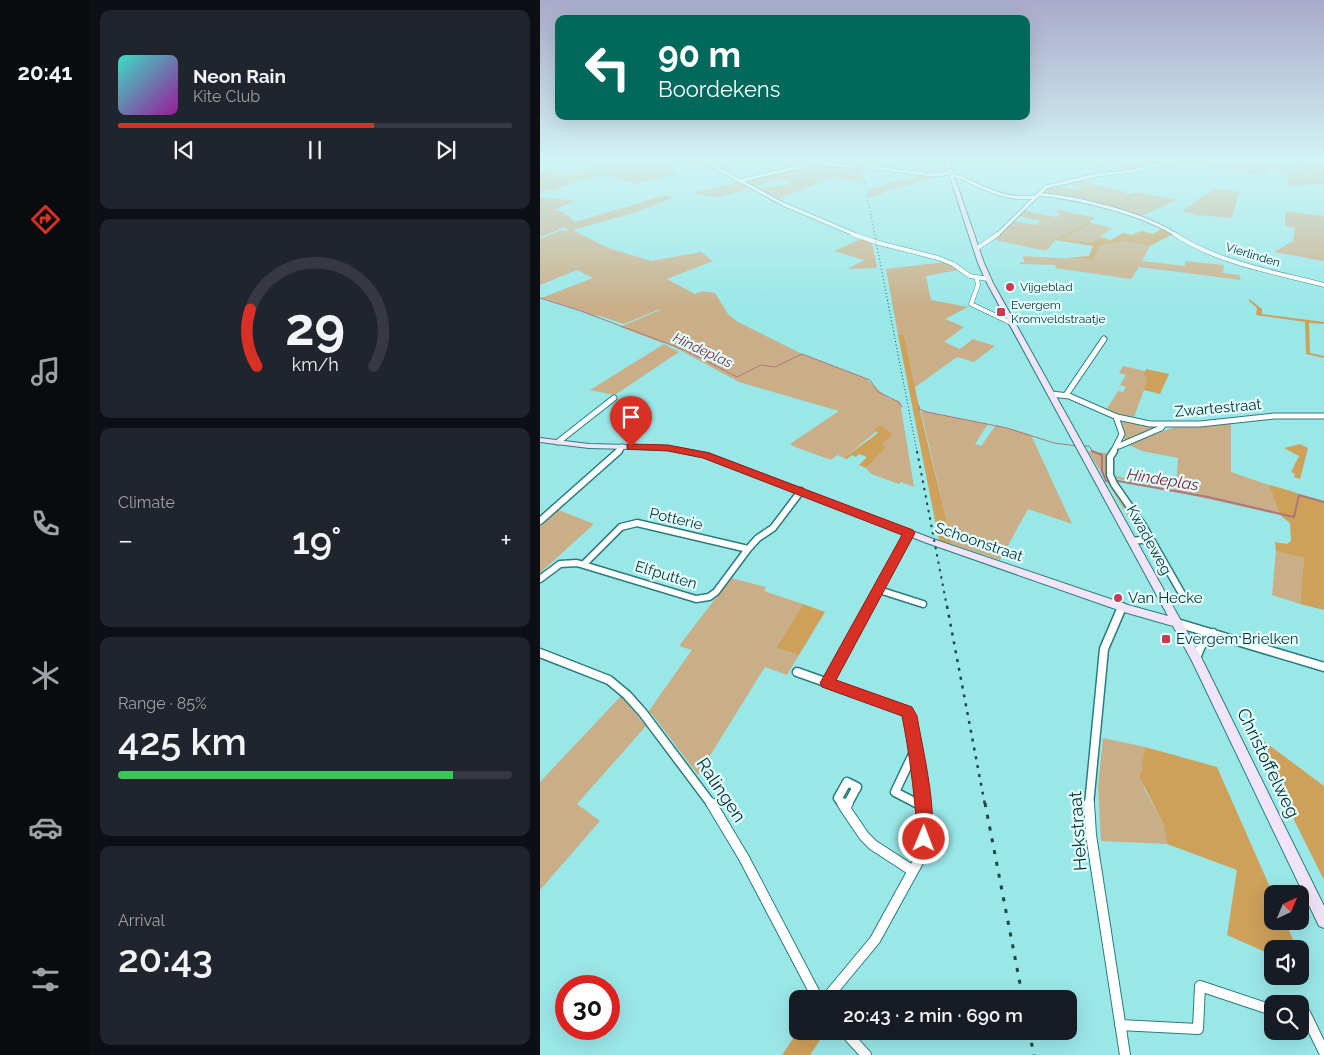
<!DOCTYPE html>
<html lang="en">
<head>
<meta charset="utf-8">
<style>
  :root { --surface:#171b24; --page:#20242c; --text:#f1f3f6; --muted:#9ea1a6; --line:#363941; --accent:#d93025 }
  body { margin:0; font-family:Raleway,sans-serif; background:var(--page); color:var(--text); height:100vh; display:flex; flex-direction:column; font-size:19px; white-space:nowrap }
  * { box-sizing:border-box; margin:0 }
  p { font-size:16px; color:var(--muted) }
  .icon { flex:none; width:28px; height:28px; fill:none; stroke:currentColor; stroke-width:2; stroke-linecap:round; stroke-linejoin:round }
  .map { position:relative; flex:1; overflow:hidden }
  .panel { display:flex; flex-direction:column; gap:10px; padding:10px; background:#0d0f14; width:450px }
  .panel>* { flex:none }
  .banner { position:absolute; left:15px; top:15px; width:475px; height:105px; border-radius:10px; box-shadow:0 5px 20px #0002; background:#00695c; color:#fff; overflow:hidden }
  .needle { width:32px; rotate:44deg }
  .buttons { position:absolute; left:724px; top:885px; display:grid; gap:10px }
  .buttons a { display:grid; place-items:center; width:45px; height:45px; border-radius:10px; background:var(--surface); box-shadow:0 5px 20px #0002; font-size:25px }
  .speed { position:absolute; left:15px; top:975px; display:flex; gap:10px; font-size:25px; font-weight:700; text-align:center }
  .speed>* { display:grid; place-content:center; width:65px; height:65px; border-radius:50%; background:var(--surface); box-shadow:0 5px 20px #0002; line-height:1 }
  .speed .limit { border:8px solid #d22; background:#fff; color:#111 }
  .pin { position:absolute; display:grid; place-items:center; width:42px; height:42px; color:#fff; margin:-51px -21px; border-radius:50% 50% 50% 0; rotate:-45deg; box-shadow:0 0 5px #0007 }
  .pin .icon { rotate:45deg }
  .me { position:absolute; width:55px; margin:-28px; rotate:1deg; stroke-linejoin:round; filter:drop-shadow(0 0 4px #0008) }
  .turn { display:flex; align-items:center; gap:18px; height:105px; padding:0 20px; font-size:22px }
  .turn .icon { width:65px; height:65px; stroke-width:2.5 }
  .turn b { display:block; font-size:35px; line-height:42px }
  .big { font-size:38px; font-weight:600; line-height:1.1 }
  .panel .widget { flex:1; display:flex; flex-direction:column; justify-content:center; gap:8px; min-width:0; padding:0 18px; border-radius:10px; background:var(--page) }
  .panel .dial { align-items:center; gap:0 }
  .dial svg { height:130px; overflow:visible; fill:none; stroke:var(--line); stroke-width:7; stroke-linecap:round; text-anchor:middle }
  .dial text { fill:var(--text); stroke:none }
  .song { display:flex; align-items:center; gap:15px }
  .cover { width:60px; height:60px; border-radius:8px; background:linear-gradient(135deg,hsl(170 70% 55%),hsl(300 70% 35%)) }
  .played { height:5px; border-radius:2px; background:linear-gradient(90deg,var(--accent) 65%,var(--line) 65%) }
  .keys { display:flex; justify-content:space-around; direction:ltr }
  .heat { display:flex; justify-content:space-between; align-items:center; font-size:28px; direction:ltr }
  .charge { height:8px; border-radius:4px; background:linear-gradient(90deg,#34c759 85%,var(--line) 0) }
  .trip { position:absolute; left:249px; top:990px; width:288px; height:50px; border-radius:10px; background:var(--surface); box-shadow:0 5px 20px #0002; font-weight:600; line-height:50px; text-align:center }
  main { display:flex; flex:1; min-height:0 }
  .tabs { display:flex; flex-direction:column; width:90px; justify-content:space-around; align-items:center; background:#090b0e; color:var(--muted) }
  .tabs .icon { width:35px; height:35px }
  .tabs .on { color:var(--accent) }
  .tabs b { font-size:22px; color:var(--text) }
  .map>svg:first-child { display:block }
</style>
</head>
<body>
<main>
<nav class="tabs">
<b>20:41</b>
<svg class="icon on" aria-label="directions" viewBox="0 0 24 24"><path d="M12 3l9 9-9 9-9-9zM9 14v-3h6M13 9l2 2-2 2"/></svg>
<svg class="icon" aria-label="music" viewBox="0 0 24 24"><path d="M9 18V5l10-2v13"/><circle cx="6" cy="18" r="3"/><circle cx="16" cy="16" r="3"/></svg>
<svg class="icon" aria-label="phone" viewBox="0 0 24 24"><path d="M5 4h4l2 5-3 2q2 4 5 5l2-3 5 2v4C11 20 4 13 5 4z"/></svg>
<svg class="icon" aria-label="climate" viewBox="0 0 24 24"><path d="M12 3v18M4 7l16 10M4 17L20 7"/></svg>
<svg class="icon" aria-label="car" viewBox="0 0 24 24"><path d="M5 17H2v-5l4-1 3-4h7l3 4 3 1v5h-3M9 17h6M6 11h13"/><circle cx="7" cy="17" r="2"/><circle cx="17" cy="17" r="2"/></svg>
<svg class="icon" aria-label="filters" viewBox="0 0 24 24"><path d="M4 7h16M4 17h16"/><circle cx="9" cy="7" r="2"/><circle cx="15" cy="17" r="2"/></svg>
</nav>
<section class="panel">
<div class="widget">
<div class="song"><i class="cover"></i><div><b>Neon Rain</b><p>Kite Club</p></div></div>
<div class="played"></div>
<div class="keys"><svg class="icon" aria-label="previous" viewBox="0 0 24 24"><path d="M18 5L8 12l10 7zM5 5v14"/></svg><svg class="icon" aria-label="pause" viewBox="0 0 24 24"><path d="M8 5v14M16 5v14"/></svg><svg class="icon" aria-label="next" viewBox="0 0 24 24"><path d="M6 5l10 7-10 7zM19 5v14"/></svg></div>
</div>
<div class="widget dial"><svg viewBox="0 0 100 80">
<path d="M14 69A42 42 0 1 1 86 69"/>
<path d="M14 69A42 42 0 0 1 10 34" stroke="#d93025"/>
<text x="50" y="56" font-size="32" font-weight="700">29</text>
<text x="50" y="72" font-size="11">km/h</text>
</svg></div>
<div class="widget"><p>Climate</p>
<div class="heat"><a>−</a><b class="big">19°</b><a>+</a></div>
</div>
<div class="widget"><p>Range · 85%</p><b class="big">425 km</b><div class="charge"></div></div>
<div class="widget"><p>Arrival</p><b class="big">20:43</b></div>
</section>
<div class="map">
<svg width="784" height="1055" viewBox="0 0 784 1055">
  <rect width="100%" height="100%" fill="#9ae7e8"/>
  <path fill="#caae87" d="M54,159h52l28,7 -8,2 12,6 -43,10 -28,-9 -27,5 -27,11 -13,-1v-18l8,-3c14,13 44,0 59,-5z
    M562,159h18l20,10 -14,3 -11,-6 -13,1 -5,-4 8,-2z
    M649,159h30l11,4 6,-2 7,1 5,-3h76v25l-37,2 2,-6 -2,-1 1,-4 -14,-6 -7,3 -1,4 -89,-13z
    M272,164l48,3 2,16 -27,-6 -58,22 -20,-10c12,-4 23,-1 35,-6l-10,-4 -30,8 -11,-5z
    M382,175l18,1 -57,16 1,1 -15,5 -1,-9z
    M540,180l49,14 7,-2 41,8 -38,17 -59,-19 -36,-4 1,-3c19,-11 23,2 38,-3l-15,-5z
    M198,182l13,6 -32,9 -26,-4z
    M674,188l25,4 -7,26 -35,-3 -14,-4z
    M126,195l7,3 -37,14 -63,18 35,18 43,13 50,-9 12,9 -46,18 28,15 8,-3 12,2 13,21 8,7 64,32 65,25 23,20 12,4 14,85 -13,-5 -2,2 -28,-10 -5,-6 21,-21 -5,-2 8,-11 -7,-8 -39,32 -7,-3 -6,5 -36,-13 -5,-3 49,-33 -100,-29 -74,-40 -2,1 -43,-16 40,-17v-1l-36,15 -27,-9 -3,1 -14,-6 -39,-12 52,-20 -16,-8 -37,15v-46l22,-9 7,2 -4,-5 -25,10v-40l35,4 -21,9 9,2 12,10z
    M518,210l38,8 -40,22 -10,11 -51,-11 19,-19 22,4 5,-4 -22,-5 6,-5 31,6 5,-4 -4,-1z
    M745,211l39,5v45l-50,-9 19,-11 2,-13 -10,-2z
    M551,223l22,5 -23,15 -29,-4z
    M322,239l10,4 5,25 -29,1 16,-9 -30,-9z
    M586,241l24,5 -8,15 43,5v-5l39,4 -1,8 16,2 2,5 -102,-13 -8,12 -76,-11 1,-3 -36,-1v-2h4l-1,-6 68,4c12,-18 14,-18 35,-19z
    M406,262l12,8 -32,6 5,24 37,7 -23,12 19,8 -20,15 16,7 13,-10 22,7 -21,16 -17,-5 -43,31 -10,-53h-6l-12,-66z
    M124,344l15,8 -64,43 -25,-5z
    M583,366l22,5 -2,5 4,1 -2,10 -12,33 -27,-10 12,-19 5,1 3,-5 -6,-2 6,-10 -7,-2z
    M381,411l67,13 -13,20 6,2 15,-21 35,10 41,89 -44,-15 -28,51 -48,-16z
    M584,421l30,6 2,1 -32,15 1,-11 -3,-9z
    M691,422v50l38,13 11,30 -166,-37 1,-2 61,11 2,-29 -36,-7 -15,-7 51,-18z
    M548,451l18,2 2,4 -1,14 30,51 -5,1z
    M16,509l38,15 -54,49v-49z
    M736,551l28,7 -4,46 -28,-9z
    M191,578l35,9 -2,4 39,13 -27,44 23,7 -12,20 -22,-8 -67,108 -46,-61 -4,-2 44,-62 -13,-4z
    M81,696l25,30 -69,78 23,17 -60,69v-108z
    M563,738l42,9 -1,12 -3,11 3,18 20,37 3,19 -66,-3 -3,-54z"/>
  <path fill="#cea05a" d="M548,222l3,1 -29,16 28,4 10,-6 11,3 12,-7 9,2 9,-4 12,3 11,-7 9,7 -23,12 -24,-5 -21,3 -4,2 -9,14 -27,-2 24,-2 4,-10 -38,-6z
    M709,299l13,10v5l62,8v2l-15,-1 1,30 14,3v2l-18,-4 -1,-32 -49,-7 1,-7 -8,-7z
    M358,335h6c13,70 32,139 48,209l-13,-4z
    M606,369l23,5 -9,20 -16,-4 3,-13 -4,-1z
    M338,426h5l9,9 -10,9 5,3 -21,21 -7,-3 8,-8 -8,-3 -3,3 -4,-2 -5,4 -3,-1 34,-25 -3,-3z
    M760,444l8,4 -8,31 -6,-2 1,-3 -4,-2 8,-16 -15,-8z
    M729,485c19,4 36,12 55,17v108l-24,-6 4,-46 -28,-7 -1,-9 12,2 4,-3 -1,-18 -10,-8z
    M263,604l22,8 -26,43 -23,-7z
    M709,730l75,56v94z
    M605,747l72,20 56,127 -1,27h13l12,28h-25v6l-45,-20 10,-65 -70,-26 -3,-19 -24,-47z
    M258,1031h28l-16,24h-28z"/>
  <g fill="none" stroke-linecap="round" stroke-linejoin="round">
    <path stroke="#aa787c" stroke-width="1" d="M753,159l4,2 -5,2 32,13
      M0,298l41,13 106,40 50,26 24,-12 14,2 27,-13 68,26 8,12 21,10 3,5
      M379,406v3l8,3 80,16 47,15 23,3
      M542,446h7l4,6"/>
    <path stroke="#aa787c" stroke-width="2" d="M552,451l10,4v16l4,10h12l90,16 86,20 5,-22 25,7"/>
    <defs>
      <path id="street-far5" d="M160,159l83,45 73,31
        M479,159h4
        M326,167l68,8 17,-2
        M412,176l8,1c24,11 46,24 74,20
        M199,181l77,-18 41,4
        M498,194c41,4 104,19 138,41
        M457,235l49,-48 51,-12 35,-4 55,-12"/>
      <path id="street-far4" d="M312,234l27,9 59,15 15,6 17,12 18,3
        M634,234c44,29 100,38 150,51
        M436,249l22,-15
        M437,280l1,5 -7,19 40,19"/>
      <path id="street-far3" d="M511,394l18,2 48,21 33,7h50l74,-8h50
        M526,395l38,-56
        M18,442l56,-44
        M579,446l42,-18 2,-3
        M78,452l4,-5
        M573,452l9,-18 -6,-17"/>
      <path id="street-far2" d="M574,451l-4,6v18l4,9 28,40 43,75
        M0,521l79,-70
        M592,541l18,-2
        M44,564l37,-37 16,-4 111,26
        M0,579l20,-15 17,-1 119,36 13,-2 7,-5 32,-43 10,-11 15,-10 28,-37
        M339,590l44,14
        M328,607l41,-74"/>
      <path id="street-far1" d="M637,623l147,44
        M0,653l69,27 18,15 16,18 69,92
        M656,658l5,-12 12,-13
        M257,672l110,39 16,94
        M287,683l42,-77
        M374,752l-19,40 25,13
        M303,805l-5,-7 9,-16 10,5 -10,18
        M549,805l15,-156 18,-42"/>
      <path id="street" d="M171,803l33,55 74,141
        M302,803l3,5
        M378,803l5,3
        M549,803l2,32 34,220
        M305,808l19,28 9,9 40,26
        M305,808l3,-5
        M286,999l49,-59 44,-80 6,-33 -2,-24
        M760,1015l5,-2 19,39
        M580,1025l78,4 2,-43 72,24
        M304,1031l22,24"/>
      <path id="secondary" d="M404,159h4l36,104 9,20 207,372 124,251v22l-5,-2 -127,-265 -19,-35 -49,-14 -197,-69 -224,-86 -35,-7 -79,-2 -49,-6v-4l49,6 79,2 40,7 225,86 195,66 40,11 -181,-333 -9,-20z"/>
    </defs>
    <use href="#street-far5" stroke="#2c7c7d" stroke-width="4.5"/>
    <use href="#street-far4" stroke="#2c7c7d" stroke-width="5"/>
    <use href="#street-far3" stroke="#2c7c7d" stroke-width="7"/>
    <use href="#street-far2" stroke="#2c7c7d" stroke-width="9"/>
    <use href="#street-far1" stroke="#2c7c7d" stroke-width="11"/>
    <use href="#street" stroke="#2c7c7d" stroke-width="12"/>
    <use href="#secondary" stroke="#2c7c7d" stroke-width="2"/>
    <use href="#street-far5" stroke="#fff" stroke-width="3"/>
    <use href="#street-far4" stroke="#fff" stroke-width="4"/>
    <use href="#street-far3" stroke="#fff" stroke-width="5"/>
    <use href="#street-far2" stroke="#fff" stroke-width="6"/>
    <use href="#street-far1" stroke="#fff" stroke-width="8"/>
    <use href="#street" stroke="#fff" stroke-width="10"/>
    <use href="#secondary" fill="#f2e4f8" fill-rule="evenodd"/>
    <path stroke="#1f4647" stroke-width="1" stroke-dasharray="1 2.5" stroke-linecap="butt" d="M320,159l57,293"/>
    <path stroke="#1f4647" stroke-width="2" stroke-dasharray="2.5 5" stroke-linecap="butt" d="M377,451l30,156"/>
    <path stroke="#1f4647" stroke-width="2.5" stroke-dasharray="3 6" stroke-linecap="butt" d="M407,606l38,199"/>
    <path stroke="#1f4647" stroke-width="3" stroke-dasharray="4 8" stroke-linecap="butt" d="M445,803l38,196
      M489,1031l5,24"/>
  </g>
  <linearGradient id="sky" x2="0" y2="1"><stop stop-color="#aaa9ca"/><stop offset="0.52" stop-color="#d2f4f5"/><stop offset="1" stop-color="#d2f4f5" stop-opacity="0"/></linearGradient>
  <rect width="784" height="307" fill="url(#sky)"/>
  <path fill="#d93025" stroke="#8d1f18" d="M91,444l37,1 41,8 204,77 2,3 -79,147 76,27 5,9c5,30 23,104 12,129l-5,3 -6,-3c-5,-11 -1,-26 -3,-39 -3,-30 -7,-61 -13,-90l-80,-29 -2,-4 82,-148 -199,-77 -35,-7 -41,-2v-4z"/>
  <g fill="#cb3a51" stroke="#e2ffff" stroke-width="2">
    <circle cx="470" cy="287" r="5"/>
    <rect x="456" y="307" width="10" height="10" rx="2.5"/>
    <circle cx="578" cy="598" r="5"/>
    <rect x="621" y="634" width="10" height="10" rx="2.5"/>
  </g>
  <g text-anchor="middle" stroke-width="4.5" stroke-linejoin="round" paint-order="stroke">
    <g font-size="12" fill="#0d2e2f" stroke="#e2ffff">
      <text transform="translate(713 255) rotate(17)" y="4">Vierlinden</text>
    </g>
    <g font-size="12" fill="#0d2e2f" stroke="#e2ffff" text-anchor="start">
      <text x="480" y="291">Vijgeblad</text>
      <text x="471" y="309">Evergem<tspan x="471" dy="14">Kromveldstraatje</tspan></text>
    </g>
    <g font-size="14" font-style="italic" fill="#7f1c2d" stroke="#e2ffff">
      <text transform="translate(163 350) rotate(25)" y="5">Hindeplas</text>
    </g>
    <g font-size="15" fill="#0d2e2f" stroke="#e2ffff">
      <text transform="translate(678 408) rotate(-5)" y="5">Zwartestraat</text>
      <text transform="translate(136 519) rotate(13)" y="5">Potterie</text>
      <text transform="translate(609 540) rotate(61)" y="5">Kwadeweg</text>
      <text transform="translate(439 542) rotate(19)" y="5">Schoonstraat</text>
      <text transform="translate(126 575) rotate(17)" y="5">Elfputten</text>
    </g>
    <g font-size="15" fill="#0d2e2f" stroke="#e2ffff" text-anchor="start">
      <text x="588" y="603">Van Hecke</text>
      <text x="636" y="644">Evergem Brielken</text>
    </g>
    <g font-size="16" font-style="italic" fill="#7f1c2d" stroke="#e2ffff">
      <text transform="translate(623 479) rotate(9)" y="6">Hindeplas</text>
    </g>
    <g font-size="18" fill="#0d2e2f" stroke="#e2ffff">
      <text transform="translate(728 763) rotate(64)" y="6">Christoffelweg</text>
      <text transform="translate(181 790) rotate(56)" y="6">Ralingen</text>
      <text transform="translate(538 831) rotate(-94)" y="6">Hekstraat</text>
    </g>
  </g>
</svg>
<div class="buttons">
<a><svg class="needle" viewBox="-14 -14 28 28"><path d="M0-13l5 13h-10z" fill="#e53935"/><path d="M0 13l5-13h-10z" fill="#9ea1a6"/></svg></a>
<a><svg class="icon" aria-label="sound" viewBox="0 0 24 24"><path d="M4 9h4l5-4v14l-5-4H4zM17 9q2 3 0 6"/></svg></a>
<a><svg class="icon" aria-label="search" viewBox="0 0 24 24"><circle cx="10" cy="10" r="6"/><path d="M15 15l6 6"/></svg></a>
</div>
<div class="speed"><div class="limit">30</div></div>
<div class="pin" style="left:91px;top:447px;background:#d93025"><svg class="icon" aria-label="arrive" viewBox="0 0 24 24"><path d="M6 21V4h12l-3 4 3 4H6"/></svg></div>
<svg class="me" style="left:384px;top:839px" viewBox="-20 -20 40 40"><circle r="17" fill="#d93025" stroke="#fff" stroke-width="3"/><path d="M0-11L8 9 0 5-8 9z" fill="#fff"/></svg>
<div class="trip">20:43 · 2 min · 690 m</div>
<div class="banner">
<div class="turn"><svg class="icon" aria-label="left" viewBox="0 0 24 24"><path d="M17 20v-9H6M10 6l-5 5 5 5"/></svg><div><b>90 m</b>Boordekens</div></div>
</div>
</div>
</main>
</body>
</html>
